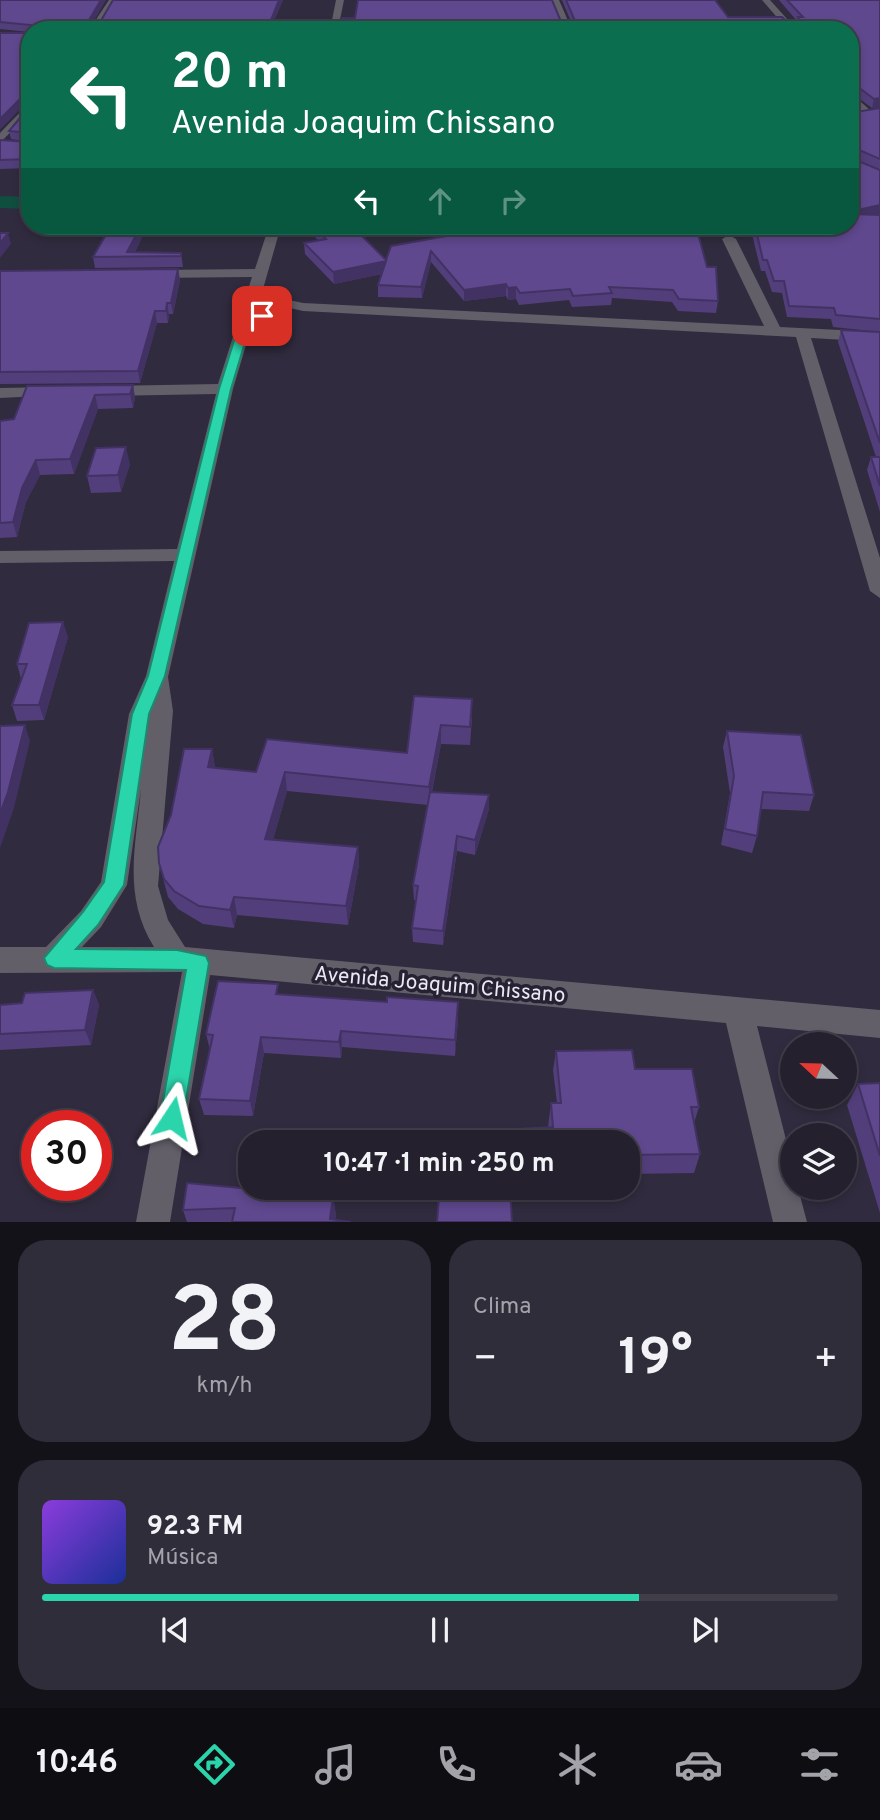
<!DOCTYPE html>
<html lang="pt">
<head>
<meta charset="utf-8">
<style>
  :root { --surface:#24202e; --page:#302d3a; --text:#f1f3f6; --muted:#a3a3aa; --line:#413e4a; --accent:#2bd5ac }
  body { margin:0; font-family:Overpass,sans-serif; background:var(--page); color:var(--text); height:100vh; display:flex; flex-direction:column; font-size:26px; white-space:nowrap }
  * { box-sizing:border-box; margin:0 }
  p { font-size:23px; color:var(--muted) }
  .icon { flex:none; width:38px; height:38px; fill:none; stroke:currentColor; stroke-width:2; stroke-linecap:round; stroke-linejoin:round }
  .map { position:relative; height:1222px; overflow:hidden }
  .panel { display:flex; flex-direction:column; gap:18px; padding:18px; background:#141219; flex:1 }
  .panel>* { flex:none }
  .banner { position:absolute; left:21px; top:21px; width:838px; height:214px; border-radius:28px; box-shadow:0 4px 10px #0003,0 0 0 2px var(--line); background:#0b6e4f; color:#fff; overflow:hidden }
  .needle { width:46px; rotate:292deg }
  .buttons { position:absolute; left:780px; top:1032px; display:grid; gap:14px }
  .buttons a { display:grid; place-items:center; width:77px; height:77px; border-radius:50%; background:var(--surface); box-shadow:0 4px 10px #0003,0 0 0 2px var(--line); font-size:35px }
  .speed { position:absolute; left:21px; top:1110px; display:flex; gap:14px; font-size:35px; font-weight:700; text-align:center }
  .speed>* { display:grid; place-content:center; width:91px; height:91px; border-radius:50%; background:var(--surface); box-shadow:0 4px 10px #0003,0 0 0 2px var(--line); line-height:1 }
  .speed .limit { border:10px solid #d22; background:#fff; color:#111 }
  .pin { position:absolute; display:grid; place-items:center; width:60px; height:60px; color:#fff; margin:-30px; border-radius:14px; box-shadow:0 4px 10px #0006 }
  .me { position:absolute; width:77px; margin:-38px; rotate:10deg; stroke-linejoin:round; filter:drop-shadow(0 0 5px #0008) }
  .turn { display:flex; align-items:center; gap:24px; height:147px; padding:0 35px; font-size:32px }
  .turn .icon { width:91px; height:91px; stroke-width:2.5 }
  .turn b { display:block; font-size:49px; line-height:60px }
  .lanes { display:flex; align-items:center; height:66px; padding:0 35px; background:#0003; justify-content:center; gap:35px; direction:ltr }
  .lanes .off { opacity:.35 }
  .big { font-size:52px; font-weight:700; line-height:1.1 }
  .panel .tile { flex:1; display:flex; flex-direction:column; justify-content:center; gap:10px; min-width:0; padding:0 24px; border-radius:28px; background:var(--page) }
  .panel .dial { align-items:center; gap:0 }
  .dial b { font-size:91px; line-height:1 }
  .song { display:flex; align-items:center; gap:21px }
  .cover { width:84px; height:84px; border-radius:10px; background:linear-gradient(135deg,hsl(270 70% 55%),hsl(230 70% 35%)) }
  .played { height:7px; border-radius:4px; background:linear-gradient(90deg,var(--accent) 75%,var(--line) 75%) }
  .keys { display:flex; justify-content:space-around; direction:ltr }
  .heat { display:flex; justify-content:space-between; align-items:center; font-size:38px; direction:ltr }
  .panel .tiles { flex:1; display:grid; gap:18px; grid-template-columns:1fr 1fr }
  .tile:last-child { grid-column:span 2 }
  .trip { position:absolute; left:238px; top:1130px; width:402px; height:70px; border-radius:28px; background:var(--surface); box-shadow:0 4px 10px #0003,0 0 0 2px var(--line); font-weight:700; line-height:70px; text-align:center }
  .tab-bar { display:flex; height:112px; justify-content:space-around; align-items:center; background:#0e0d12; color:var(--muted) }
  .tab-bar .icon { width:49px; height:49px }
  .tab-bar .on { color:var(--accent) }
  .tab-bar b { font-size:32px; color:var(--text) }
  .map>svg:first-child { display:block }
</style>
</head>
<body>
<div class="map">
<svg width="880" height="1222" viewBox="0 0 880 1222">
  <rect width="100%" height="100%" fill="#302b3e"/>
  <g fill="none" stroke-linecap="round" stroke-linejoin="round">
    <path fill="#104f3f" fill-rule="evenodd" d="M709,226c8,0 15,5 23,5 19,0 39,-6 59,-5l-3,2 -60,7z"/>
    <path fill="#104f3f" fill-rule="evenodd" d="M0,196l30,1v12l-30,-1z"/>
    <path fill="#625f69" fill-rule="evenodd" d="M109,0h8l-19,30h-9z
      M336,0h8l-6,30h-8z
      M551,0h8l13,30h-9z
      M762,0h8l27,30h-9z
      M850,92l22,20v4h-8l-14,-14z
      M30,102v10l-30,31v-10z
      M269,226h12l-18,63 7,7 33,7 461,23 -42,-87 7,-4 7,4 44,88 100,5v10l-69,-4 69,220v40l-10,-7 -74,-254 -493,-26 -44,-10 -26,88 -65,288 5,34 -15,175 10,34 17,27 695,63v28l-123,-12 36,141v21h5l9,34h-34l-47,-199 -516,-48 -40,247h-34l46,-250 -182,1v-26h46l35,-36 20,-29 28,-168 17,-38 28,-115 -174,2v-12l177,-2 39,-155 -109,2 -8,-5 8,-5 111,-2 34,-107 -99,1 -7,-4 7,-4 102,-1zM141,789c-5,57 -19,106 13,158h-72l19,-20 26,-42z
      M54,387l8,5 -2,3 -60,3v-10z"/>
  </g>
  <path fill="#523e7a" d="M0,0l92,25 7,-1 14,-24h170l-13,30 -241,70 -29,29 29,-97 -29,-3z
    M358,0h194l10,24h10l-10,-24h153l13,17h54l8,7h7v-3l-18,-21h101v107l-8,1 -22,-16v-62h-511l2,-12h14z
    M30,106v61l-1,1 -29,1v-29l28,2 -17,-3 -2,-8z
    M880,108v224l-47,-5 -2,-8 -44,-2 -5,-24 -10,-1 -7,-21h-4l-11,-45h100v-113z
    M306,226h8l72,34 78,-27 -9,-7h241l11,41 11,34 -2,12 -38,-2 -6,-9 -60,-4 -1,7 -39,2 -3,-7 -50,5 -3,-6 -8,1 -2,-4 -42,5 -33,-39 -9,36 -44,-1v-12l4,-11 -48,10 -29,-30 -1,-11 14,-3 -11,-11z
    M145,231l-10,21 46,1 2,14 -88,1 -2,-11z
    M178,269l2,11 -7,34h-4l-1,9h-11l-17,60 -140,1v-113z
    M841,330l39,2v180l-13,-42 4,-13h5l-38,-115z
    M133,385l2,13 -2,10 -35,1 -24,65 -34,1 -14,27 -9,35 -17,1v-117l14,-2z
    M130,464l-9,28 -30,1 -4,-17z
    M68,637l-24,83 -27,1 -5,-16 9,-26 -4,-15z
    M414,696l58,22 -2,27 -29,-1 -9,48 57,17 -14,46 -18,-4 -14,94 -30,-3 -1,-14 4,-28h-2l-1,-15 15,-80 -141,-14 -14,49 85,7 1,18 -11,60 -111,-10 -3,13 -31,-4 -25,-15 -10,-12 -9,-34 12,-48 41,-66 3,19 41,4 151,-19z
    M727,731l87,64 -5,16 -48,-2 -4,27 -5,17 -31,-8 9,-52 -7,-46z
    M93,990l6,15 -8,40 -91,5v-45l22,-2z
    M280,995l178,24 -3,37 -113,-9 -1,11 -77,-5 -11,63 -49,-1 -5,-16 11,-49 -4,-16z
    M556,1051l79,18 64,38 -5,16 6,31 -6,19 -66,1v-31h-162l1,-11 81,-5 3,-24h6l-4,-33z
    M880,1083v130l-33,-108 11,-21z
    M333,1197l3,18 -1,5 16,2h-164l-4,-12z"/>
  <path fill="#423263" d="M101,0h5l-17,30 -3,-5z
    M279,0h4l-13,30h-3z
    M28,91l2,9 -30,29v-10z
    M880,98v9l-8,1 2,-9z
    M858,102l-2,9 -6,2v-9z
    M30,155v12l-1,1 -2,-9z
    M880,205v10l-30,6 3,-10z
    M141,226h4v5l-12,25 -6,-4z
    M8,233l3,11 -11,14v-15z
    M431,251v11l-9,36 -1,-11z
    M386,261v12l-52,11 -1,-12z
    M178,269l2,11 -7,34 -2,-11z
    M506,284v12l-42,5v-11z
    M516,287v12l-8,1v-12z
    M167,303l2,11 -1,9 -2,-12z
    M155,311l2,12 -17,60 -2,-12z
    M133,385l2,13 -2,10 -3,-14z
    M95,395l3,14 -24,65 -4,-15z
    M126,447l4,17 -9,28 -3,-17z
    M36,460l4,15 -14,27 -9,35 -4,-15 9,-34z
    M63,622l5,15 -24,83 -5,-15z
    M25,725l5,16 -16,67 -14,40v-34z
    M441,725v19l-12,61v-18z
    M212,749l3,18 -3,19 -4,-19z
    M285,772l2,19 -19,67 -3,-19z
    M489,795v14l-14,46v-15z
    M457,836v15l-14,94v-14z
    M358,847l1,18 -11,60 -2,-19z
    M234,897l3,18 -3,13 -4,-18z
    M93,990l6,15 -8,40 -6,-15z
    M458,1002v17l-3,37v-16z
    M341,1031l1,16 -1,11 -2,-16z
    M261,1037l3,16 -11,63 -3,-15z
    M333,1197l3,18 -1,7 -5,-3z"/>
  <path fill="#5f488e" stroke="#423263" stroke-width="2" d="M0,0h101l-15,25 13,-1 14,-24h166l-12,30h-237v72l-2,-11 -28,28v-86h28l3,-8 -31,-3z
    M358,0h194l10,24h11l2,-3 -9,-21h149l13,17h54l8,7h9l2,-2 -3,-5h5l-16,-17h93v98l-6,1 -24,-18v-51h-511l2,-12h14z
    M850,94l8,8 -8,2z
    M30,106v27l-21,-2z
    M880,108v51l-30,-13v-33z
    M30,137v18l-3,4 -27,1v-20l28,2z
    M850,149l1,9 29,12v35l-27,6v3l27,1v104l-44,-4 -2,-7 -45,-2 -5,-25h-10l-7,-21h-4l-8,-34h95z
    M111,226h30l-14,26 54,1v3l-88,1z
    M314,226h38l34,34 5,-14 84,-15 -6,-5h227l11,41h9l2,34 -39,-2 -6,-9 -64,-3 3,6 -39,3 -3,-7 -50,4 -4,-6 -8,1 -2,-4 -42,6 -33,-39 -10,36 -43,-2 8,-24 -53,11 -29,-29 22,-4z
    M0,233h8l-8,10z
    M178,269l-7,34h-4l-1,8h-11l-17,60 -138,1v-101z
    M841,330l39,2v111z
    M133,385l-3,9 -35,1 -25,64 -34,1 -14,28 -9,34 -13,1v-102l14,-2 13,-33z
    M126,447l-8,28 -31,1 9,-28z
    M871,457h9v29z
    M63,622l-24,83h-27l15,-41h-10l12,-41z
    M414,696l58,3 -2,28 -29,-2 -12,62 -144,-15 -20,67 93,8 -12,59 -112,-9 -4,13 -31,-4 -25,-15 -10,-12 -5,-16 -1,-16 13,-32 13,-66h28l-4,18 48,5 11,-33 140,14z
    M25,725l-17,67 -8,22v-88z
    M727,731l74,4 13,60 -51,-3 -6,44 -32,-7 9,-53z
    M430,792l59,3 -14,45 -18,-4 -14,95 -31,-3 6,-42 -5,-1z
    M218,981l60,3 -2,10 111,8v-5l71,5 -3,38 -114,-9 -2,11 -78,-5 -11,64 -51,-2 14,-64 -7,-1z
    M93,990l-8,40 -85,4v-29l22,-2 3,-10z
    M632,1050l3,19h57l7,38h-8l9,47 -72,1v-12h-161v-11l86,-5 -2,-24h10l-5,-52z
    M880,1083v73l-22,-72z
    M187,1183l146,14 -3,22 21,3h-119l3,-14 -52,2z
    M470,1188h40l2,34h-75l2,-25 31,3z"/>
  <path fill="#2bd5ac" stroke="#1c8a70" stroke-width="2" d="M262,313l6,3 -19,13 -18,60 -66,287 -16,38 -25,171 -26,40 -22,24 101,1 29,6 3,7 -26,155 -3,8 -8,4 -9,-4 -3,-8 26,-148 -132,-2 -7,-3 -3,-7 39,-46 21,-30 28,-168 16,-38 71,-287 19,-61z"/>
  <g text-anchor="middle" stroke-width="7" stroke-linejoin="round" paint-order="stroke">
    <g font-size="21" fill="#ebe8f4" stroke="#262133">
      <text transform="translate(440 984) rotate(5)" y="7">Avenida Joaquim Chissano</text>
    </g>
  </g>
</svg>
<div class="buttons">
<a><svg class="needle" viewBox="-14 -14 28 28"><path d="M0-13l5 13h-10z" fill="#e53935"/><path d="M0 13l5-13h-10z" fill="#a3a3aa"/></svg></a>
<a><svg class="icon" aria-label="layers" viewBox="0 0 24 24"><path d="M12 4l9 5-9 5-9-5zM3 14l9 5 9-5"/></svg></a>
</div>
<div class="speed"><div class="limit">30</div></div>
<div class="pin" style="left:262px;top:316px;background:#d93025"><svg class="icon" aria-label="arrive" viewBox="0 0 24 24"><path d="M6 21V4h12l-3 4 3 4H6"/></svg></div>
<svg class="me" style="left:172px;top:1118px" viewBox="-20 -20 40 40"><path d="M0-17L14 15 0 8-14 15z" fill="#2bd5ac" stroke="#fff" stroke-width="4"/></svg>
<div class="trip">10:47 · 1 min · 250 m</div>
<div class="banner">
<div class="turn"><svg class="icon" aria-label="left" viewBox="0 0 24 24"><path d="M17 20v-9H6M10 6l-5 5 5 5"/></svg><div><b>20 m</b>Avenida Joaquim Chissano</div></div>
<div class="lanes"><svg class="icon" aria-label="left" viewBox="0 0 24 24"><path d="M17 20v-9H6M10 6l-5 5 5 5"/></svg><svg class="icon off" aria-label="ahead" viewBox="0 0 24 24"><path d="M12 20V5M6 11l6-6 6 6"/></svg><svg class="icon off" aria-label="right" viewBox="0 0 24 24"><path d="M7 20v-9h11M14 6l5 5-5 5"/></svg></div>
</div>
</div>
<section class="panel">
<div class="tiles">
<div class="tile dial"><b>28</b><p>km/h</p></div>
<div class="tile"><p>Clima</p>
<div class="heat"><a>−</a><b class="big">19°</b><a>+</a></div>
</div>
<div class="tile">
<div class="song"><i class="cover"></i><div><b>92.3 FM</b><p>Música</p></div></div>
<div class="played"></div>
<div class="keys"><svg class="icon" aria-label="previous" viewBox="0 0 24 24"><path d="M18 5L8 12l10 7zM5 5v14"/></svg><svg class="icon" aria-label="pause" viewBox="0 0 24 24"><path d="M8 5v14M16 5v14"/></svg><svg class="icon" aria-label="next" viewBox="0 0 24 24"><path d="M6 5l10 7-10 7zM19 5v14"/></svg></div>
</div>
</div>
</section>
<nav class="tab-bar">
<b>10:46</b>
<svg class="icon on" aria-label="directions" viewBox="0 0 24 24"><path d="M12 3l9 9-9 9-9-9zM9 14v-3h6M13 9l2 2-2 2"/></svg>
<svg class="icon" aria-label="music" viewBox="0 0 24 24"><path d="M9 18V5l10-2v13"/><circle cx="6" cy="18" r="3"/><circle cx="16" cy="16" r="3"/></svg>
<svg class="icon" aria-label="phone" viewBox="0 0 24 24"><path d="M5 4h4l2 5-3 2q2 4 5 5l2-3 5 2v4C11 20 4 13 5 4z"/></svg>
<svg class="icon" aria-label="climate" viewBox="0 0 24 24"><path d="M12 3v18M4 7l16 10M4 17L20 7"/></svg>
<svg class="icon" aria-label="car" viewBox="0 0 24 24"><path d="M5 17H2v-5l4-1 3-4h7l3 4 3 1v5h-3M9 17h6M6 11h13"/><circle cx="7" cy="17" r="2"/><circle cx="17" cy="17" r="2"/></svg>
<svg class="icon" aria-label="filters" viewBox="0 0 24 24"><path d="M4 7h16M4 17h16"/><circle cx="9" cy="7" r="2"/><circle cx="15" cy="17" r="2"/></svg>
</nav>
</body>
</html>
